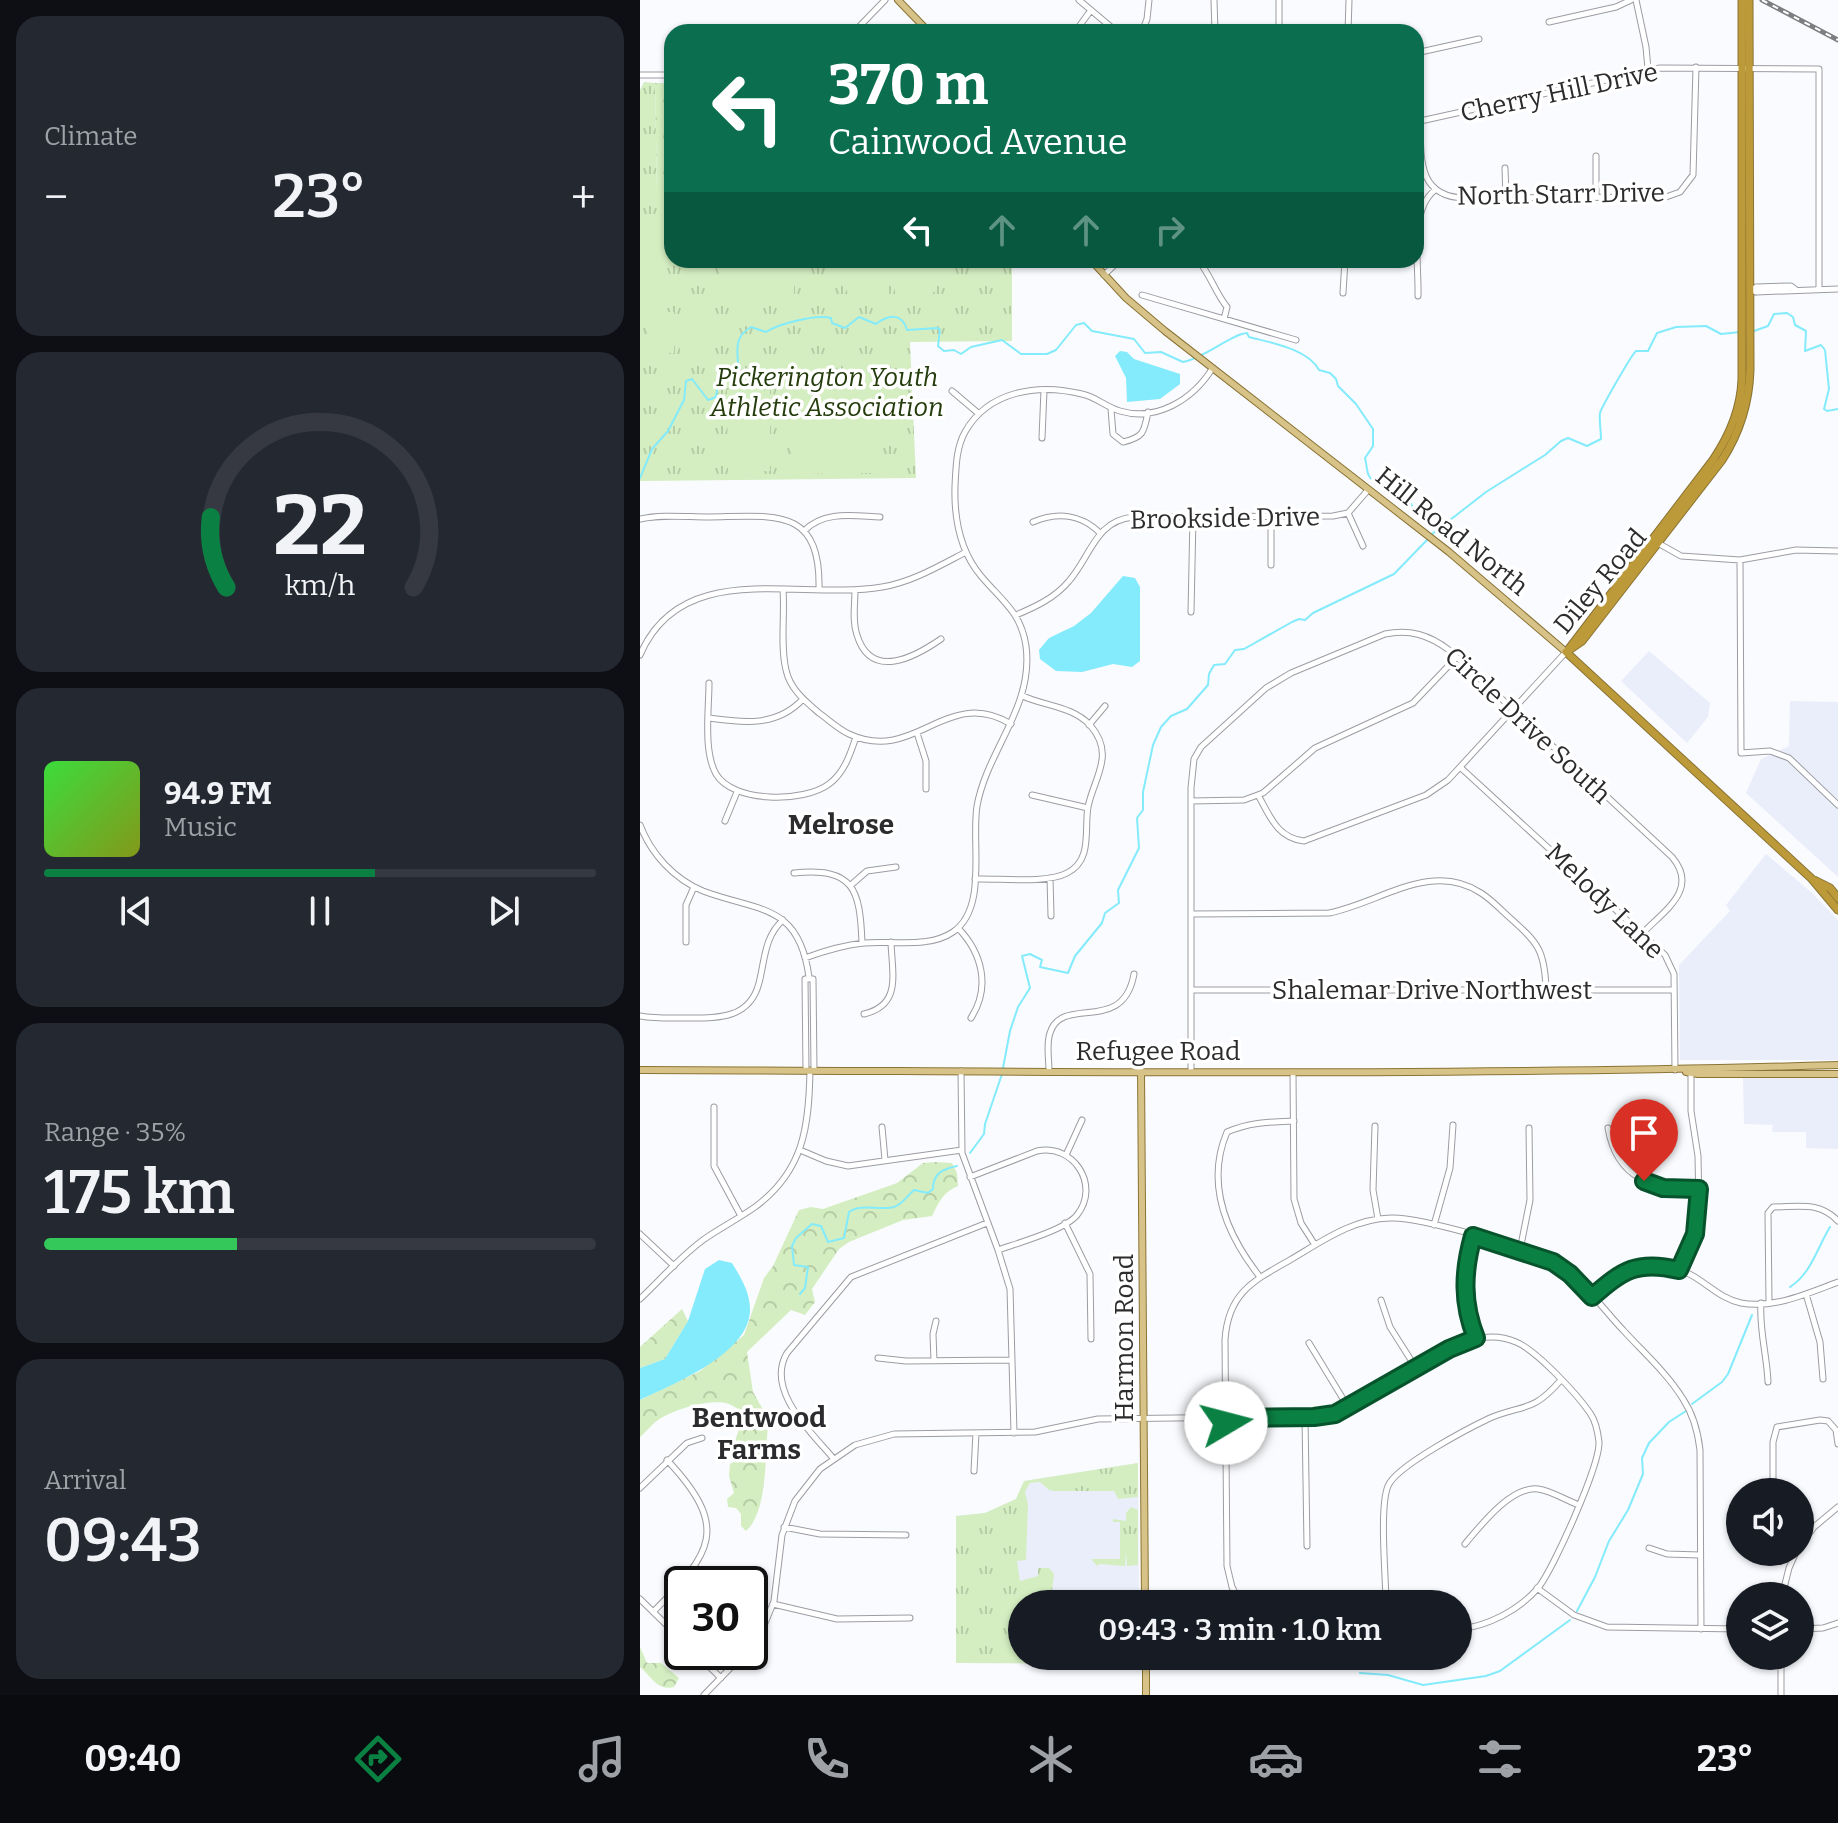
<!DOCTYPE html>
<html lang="en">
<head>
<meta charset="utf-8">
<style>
  :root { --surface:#171b24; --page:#242831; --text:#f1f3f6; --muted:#9ea1a6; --line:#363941; --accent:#0b8043 }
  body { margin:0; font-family:Bitter,serif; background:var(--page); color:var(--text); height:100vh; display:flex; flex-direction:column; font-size:30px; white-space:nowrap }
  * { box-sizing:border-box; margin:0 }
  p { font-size:26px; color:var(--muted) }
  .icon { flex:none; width:44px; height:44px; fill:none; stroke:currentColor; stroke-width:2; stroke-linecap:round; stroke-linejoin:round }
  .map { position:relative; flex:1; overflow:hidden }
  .panel { display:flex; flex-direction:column; gap:16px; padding:16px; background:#0d0f14; width:640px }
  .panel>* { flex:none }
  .guide { position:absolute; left:24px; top:24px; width:760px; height:244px; border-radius:24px; box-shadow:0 2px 6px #0004; background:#0b6e4f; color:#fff; overflow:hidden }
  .buttons { position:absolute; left:1086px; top:1478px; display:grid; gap:16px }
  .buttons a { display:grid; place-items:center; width:88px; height:88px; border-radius:50%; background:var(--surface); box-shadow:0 2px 6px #0004; font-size:40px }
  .speed { position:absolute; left:24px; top:1566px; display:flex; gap:16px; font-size:40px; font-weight:700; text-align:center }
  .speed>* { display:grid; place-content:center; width:104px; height:104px; border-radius:50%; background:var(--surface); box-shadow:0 2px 6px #0004; line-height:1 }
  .speed .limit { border:4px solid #111; border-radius:12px; background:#fff; color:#111 }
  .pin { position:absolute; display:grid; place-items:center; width:68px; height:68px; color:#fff; margin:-82px -34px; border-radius:50% 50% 50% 0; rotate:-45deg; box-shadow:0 0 8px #0007 }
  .pin .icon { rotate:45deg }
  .me { position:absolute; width:88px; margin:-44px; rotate:82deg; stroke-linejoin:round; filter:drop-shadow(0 0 6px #0008) }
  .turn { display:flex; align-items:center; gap:28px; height:168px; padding:0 32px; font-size:36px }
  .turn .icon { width:104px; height:104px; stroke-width:2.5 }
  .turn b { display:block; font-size:56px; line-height:68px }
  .lanes { display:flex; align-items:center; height:76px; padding:0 32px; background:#0003; justify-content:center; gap:40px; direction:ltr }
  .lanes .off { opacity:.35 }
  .big { font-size:60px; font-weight:600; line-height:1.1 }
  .panel .card { flex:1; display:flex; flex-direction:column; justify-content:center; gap:12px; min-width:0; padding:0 28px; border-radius:24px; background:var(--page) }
  .panel .dial { align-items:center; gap:0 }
  .dial svg { height:208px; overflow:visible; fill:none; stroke:var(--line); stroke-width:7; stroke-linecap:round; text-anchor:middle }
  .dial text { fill:var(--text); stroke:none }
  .song { display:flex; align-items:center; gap:24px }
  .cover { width:96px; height:96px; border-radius:12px; background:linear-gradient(135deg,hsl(120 70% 55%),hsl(70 70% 35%)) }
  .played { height:8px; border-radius:4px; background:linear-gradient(90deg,var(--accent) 60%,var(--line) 60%) }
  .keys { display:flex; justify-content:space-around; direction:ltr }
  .heat { display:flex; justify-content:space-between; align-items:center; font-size:44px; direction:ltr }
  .charge { height:12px; border-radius:6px; background:linear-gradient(90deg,#34c759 35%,var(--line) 0) }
  .trip { position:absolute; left:368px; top:1590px; width:464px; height:80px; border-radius:40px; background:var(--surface); box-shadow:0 2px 6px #0004; font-weight:600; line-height:80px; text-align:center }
  .tab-bar { display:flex; height:128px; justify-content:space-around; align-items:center; background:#090b0e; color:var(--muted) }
  .tab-bar .icon { width:56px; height:56px }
  .tab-bar .on { color:var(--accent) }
  .tab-bar b { font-size:36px; color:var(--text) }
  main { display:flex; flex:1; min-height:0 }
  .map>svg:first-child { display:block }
</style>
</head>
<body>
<main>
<section class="panel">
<div class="card"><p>Climate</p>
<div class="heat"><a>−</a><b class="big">23°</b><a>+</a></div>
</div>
<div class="card dial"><svg viewBox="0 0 100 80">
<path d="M14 69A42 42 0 1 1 86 69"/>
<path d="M14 69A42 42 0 0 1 8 42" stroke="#0b8043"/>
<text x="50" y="56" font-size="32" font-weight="700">22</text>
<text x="50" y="72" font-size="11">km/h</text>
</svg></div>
<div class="card">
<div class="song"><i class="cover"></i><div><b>94.9 FM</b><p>Music</p></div></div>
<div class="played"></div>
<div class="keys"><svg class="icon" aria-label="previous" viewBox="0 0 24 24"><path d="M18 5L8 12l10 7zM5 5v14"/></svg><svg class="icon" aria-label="pause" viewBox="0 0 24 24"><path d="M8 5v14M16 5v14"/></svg><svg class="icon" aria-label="next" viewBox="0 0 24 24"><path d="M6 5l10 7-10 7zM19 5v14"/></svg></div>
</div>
<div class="card"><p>Range · 35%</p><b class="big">175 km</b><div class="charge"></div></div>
<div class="card"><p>Arrival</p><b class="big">09:43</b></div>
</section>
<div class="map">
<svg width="1198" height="1695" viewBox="0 0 1198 1695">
  <defs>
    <pattern id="grass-tufts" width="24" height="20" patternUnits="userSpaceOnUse" patternTransform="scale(2)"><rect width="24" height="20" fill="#d4eec1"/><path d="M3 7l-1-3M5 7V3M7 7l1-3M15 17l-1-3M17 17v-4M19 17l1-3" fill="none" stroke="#b6cca6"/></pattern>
    <pattern id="forest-crowns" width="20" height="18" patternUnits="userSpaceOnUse" patternTransform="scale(2)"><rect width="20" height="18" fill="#d4eec1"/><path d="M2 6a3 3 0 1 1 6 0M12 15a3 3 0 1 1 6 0" fill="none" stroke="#b6cca6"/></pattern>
  </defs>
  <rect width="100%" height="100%" fill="#fafbfe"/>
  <path fill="#eaeefb" d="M1009,651l61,52 -2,14 -21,26 -66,-62z
    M1150,701l48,1v175l-92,-84 15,-34 28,-13z
    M1126,854l45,38 27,28v140h-158l-1,-95 51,-54 -4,-6z
    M1103,1076l95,2v71l-32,-1v-16h-34l1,-7 -29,-1z
    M498,1463l1,141h-117v52h118v8l-184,-1v-147l29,-3 31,-14 8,-18z"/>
  <path fill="url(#grass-tufts)" d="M4,82l11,1 2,109h15v68h340v81l-102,1 6,136 -276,3v-391z
    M498,1463v34l-20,2 -4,-8h-60l-5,-1 -9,-8 -10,1 -5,9 3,12 -2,56 -9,1 3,20 18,-5v-8h11l5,6 -2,18h-7l1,12h-24v52h118v8l-184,-1v-147l29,-3 31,-14 8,-18z
    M491,1507l7,3v55l-11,1 -1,-14 -1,14 -25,-2 -3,2 -6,-7h29v-37h-7v-3l13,2v-8z"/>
  <path fill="url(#forest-crowns)" d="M15,83h17v109h-15z
    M296,1162l16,1 5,10 1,13c-15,6 -19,16 -26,30l-29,4 -54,22 -10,7 -27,40 3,13 -10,13 -14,-5 -44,42 6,40 13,23 2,10c-3,29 0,87 -22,106l-5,-5v-12l-5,-6 -8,-1 -1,-8 7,-6 -5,-17 1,-12 8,-5 -3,-18 7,-21c-2,-3 -2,-8 -5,-11 -15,-16 -63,0 -79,11 -6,4 -12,12 -18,17v-37l60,-29 44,-36 20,-57 9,-12 26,-56 12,-3 12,2 74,-26 26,-20z
    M42,1309l6,12 -23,38 -25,9v-21z
    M0,1647l7,16h14l18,15 -5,9c-17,4 -22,-10 -34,-20z"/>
  <path fill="#d4eec1" d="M0,232h21v73h-21z
    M80,260h74v45h-74z
    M201,260h43l3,3 3,39c-34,9 -51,-8 -49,-42z
    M256,260l45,1c2,31 -15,46 -45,43l-3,-41z
    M40,311h27v41h-27z
    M7,312h27v41h-27z
    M215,353c24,2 38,24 36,47l-39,2 -11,-10 3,-36z
    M160,358h25l2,35 -6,8 -41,1c-6,-20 2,-36 20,-44z
    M87,390h43v81h-42z
    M187,404l7,7v20l12,-1 -1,-15 6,-7 39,-3c5,19 3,38 -17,46v22l-81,1c0,-23 -4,-45 -2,-67z"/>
  <path fill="#83ebfb" d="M480,351l7,1 7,7 46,15v10l-20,15 -33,3 -1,-24 -11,-22z
    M483,576l12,2 5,9v74l-8,6 -19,-3 -31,8 -26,-1 -16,-12 -1,-9 10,-12 25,-12 17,-13z
    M79,1260l13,3c8,13 18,29 18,46 1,44 -76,75 -110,91v-32l25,-9 23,-38 17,-52z"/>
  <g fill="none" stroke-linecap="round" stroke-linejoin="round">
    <path stroke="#83ebfb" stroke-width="2" d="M1114,331l14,-5 6,-12 13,-1 6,4 2,8 11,6 -1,20 16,-6 4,5 4,39 -5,20 3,2 11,-2
      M0,478l12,-29 16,-18 16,-31 2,-19 6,-2 16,21 8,-3 3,-21 3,-2 8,5h5l3,-4c2,-19 -8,-36 13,-48l15,5c12,-8 50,-18 65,-14l1,5 13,5 14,-11 17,7c12,-9 26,-12 31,6l31,-2 2,2 -2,16 6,5 10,-1 7,4 10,-7 31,-7 19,14h26l9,-4 20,-25 8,-2 8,8 42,8 11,14 16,-1 22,10c22,-4 48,-28 64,-29l2,4c23,6 59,12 70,33l11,3 6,6 2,7 18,18 17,25v17l-8,12c3,11 0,20 13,25l8,-5 24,23 6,15 6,4 21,4
      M792,534l54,-42 59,-37 16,-14 7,-3 19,8 14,-7c0,-9 -2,-18 -1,-26 1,-5 32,-59 36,-62h12l9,-18 19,-6 30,-1 15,8 19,-2
      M363,1068l7,-37 8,-24 12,-19 -8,-32 8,-2 12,6 -2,7 28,6 7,-17 27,-33 3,-10 14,-10 -1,-13 21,-42 -2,-30 6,-8v-18l10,-47 8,-18 10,-11 16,-7 21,-24 1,-11 5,-9 11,-1 10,-14 9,-1 48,-27 7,-3 6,1 8,-7 81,-39 34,-35
      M330,1153l14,-19 1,-10 17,-50
      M1150,1287c21,-13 27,-39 40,-60
      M160,1294l5,-6 3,-21 -14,-2 -2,-19 4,-8 16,-14 9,2 7,16 16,-4 5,-26c12,-9 31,-1 45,-5 9,-3 13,-11 20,-17l14,3 5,-4c0,-16 10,-20 24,-23
      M1052,1404l30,-22 6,-8 24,-59
      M937,1611l18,-34 14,-36 19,-31 15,-36 -1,-16 7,-15 20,-21 17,-11
      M720,1673l28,2 35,10 63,-9 14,-5 70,-51"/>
    <defs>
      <path id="minor" d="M439,0l38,32
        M574,0l1,32
        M996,0l10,47 2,22
        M909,22l67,-15 15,-7
        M214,32l31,-32
        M435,32l16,-22
        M502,32l5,-13 2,-19
        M639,32v-32
        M708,32l1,-32
        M776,53l63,-14
        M0,75h32
        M780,121c1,37 -3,76 45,77l201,-1 14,-5 13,-17 3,-108
        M776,122l244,-54 159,1v220
        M956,156v41
        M865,168l1,30
        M558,260c12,14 17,32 29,47l-3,12
        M464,275l16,-15
        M1116,292l82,-3
        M1116,292l-4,-2 4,-3 35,-1 4,3
        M703,293l2,-33
        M502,295l154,45
        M778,296c1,-31 -9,-86 17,-106
        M312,391l26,22
        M471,409l2,25 10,8c21,-5 21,-10 25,-30
        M402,438l2,-48
        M708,513l15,33
        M0,519c22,-5 46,-2 69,-2 66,-1 112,-11 110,73
        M393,522c24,-10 48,-8 67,11
        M164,531c20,-21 50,-15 76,-14
        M1016,542l25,14 59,4 56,-10 42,1
        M1100,560l1,193 29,-2 19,7 49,47
        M631,565v-48
        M143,590c2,26 -3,55 3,80 4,19 19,31 33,43 10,7 19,16 30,21 66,31 97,-49 162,-10
        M215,590c0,15 -3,31 2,45 14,46 58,22 84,4
        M551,612l2,-95
        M376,615c19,-8 39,-17 53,-34 22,-25 26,-60 64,-64l200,-1 15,-3 20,-23
        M0,655c42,-98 159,-54 242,-68 30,-5 57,-21 84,-35
        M69,683c0,26 -6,68 7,91 17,29 88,29 113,10 15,-11 21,-29 27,-47
        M69,718c35,5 68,9 94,-19
        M449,725l16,-19
        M277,733l9,28v28
        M820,767l205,188 9,19 1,96
        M392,795l56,13
        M618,795c12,21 19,43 46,46l122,-46 22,-15 118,-128
        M551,801l53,-1 19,-7 52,-45 98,-45 43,-45
        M85,821l12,-29
        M0,825c11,29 34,54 63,66 56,21 96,12 106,86
        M154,873c60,-6 66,16 68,70
        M410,878l1,38
        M335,879c24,-1 71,5 92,-6 26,-13 17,-43 21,-66 6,-30 28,-52 2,-82 -18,-19 -46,-19 -67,-29
        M211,885l16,-14 29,-4
        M551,914l138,-1c51,-10 102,-53 152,-20 11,7 19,16 28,24 29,26 36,33 37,73
        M318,928c24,25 33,59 13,90
        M46,942v-37l8,-18
        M165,958c19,-7 39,-13 59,-15 28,-3 64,6 89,-11 35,-24 18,-89 24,-126 10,-56 57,-99 49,-160 -5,-34 -24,-45 -45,-70 -21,-25 -27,-58 -26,-90 1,-18 1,-38 10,-54 23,-41 73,-49 117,-38 14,3 24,13 38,17 37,11 73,-12 92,-42
        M551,990h483
        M224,1014c38,-9 28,-40 27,-72
        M0,1016c16,3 33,2 50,2 30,0 60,0 69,-35 6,-23 5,-46 24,-63
        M166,1070l-1,-91h8l1,91
        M321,1071l1,82 36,97 12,39 4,144
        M409,1071c0,-12 -3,-27 1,-38 12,-39 73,3 84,-59
        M551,1071v-283l3,-29 7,-12 65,-59 25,-15 94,-39c25,-5 44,1 64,16l223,207c28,33 -9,54 -30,77
        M653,1072l1,127 7,24 14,22
        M74,1107v59l27,50
        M735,1126l-2,64 5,29
        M242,1127l3,33
        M968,1128c9,52 45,61 91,61
        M160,1150l26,11 22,5 114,-16
        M426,1155l16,-35
        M330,1177l67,-26c36,-8 64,34 40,64 -12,15 -59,28 -79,35
        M425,1223l25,51 1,65
        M794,1225l16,-57 3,-43
        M0,1234l34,32
        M833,1236c-10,36 -12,67 3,102
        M880,1250l10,-50 -1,-72
        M1039,1270l16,-36 4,-26 -1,-52 -7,-45v-41
        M620,1277c-33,-42 -55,-93 -33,-145 23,-10 42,-10 67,-11
        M1166,1294l14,48 3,37
        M952,1297c32,-27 60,-45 101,-21 17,10 29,23 48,27 33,6 68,-10 97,-21
        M0,1299c21,-20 40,-42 63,-59 17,-12 35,-21 52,-33 49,-36 54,-81 55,-137
        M741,1300l9,27 26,41
        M1129,1302l-1,-89 5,-6c26,0 46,-6 65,14
        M1121,1303c-2,27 6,52 7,79
        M669,1343l39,64
        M238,1358l28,3 106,-1
        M294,1361l-1,-27 3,-13
        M665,1417l2,129
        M193,1458c-22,-26 -68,-68 -46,-105l64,-76 136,-54
        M334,1471l2,-38
        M0,1488l47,-45 15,-5
        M1133,1492v-50l4,-15 43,-7 8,1 8,9 2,14
        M144,1527l36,7 86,1
        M825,1544c16,-19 46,-58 73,-55 14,2 27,11 41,16
        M1160,1546l14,-19 24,-20
        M1009,1548l18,6 33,1
        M897,1588l37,27 33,12 133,2
        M1142,1596l7,-28 7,-16
        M0,1599l42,41
        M133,1604l64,15 73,-1
        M601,1604l-9,-17 -5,-21 -2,-226c3,-47 28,-59 65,-80 31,-18 62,-41 100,-42 27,-2 138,30 164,44 27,15 48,46 69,68 20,22 44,43 60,69 10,15 15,33 17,51l1,179
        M746,1604c0,-27 -7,-96 2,-118 8,-20 81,-58 102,-68 34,-14 42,-5 70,-37
        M13,1612c59,-59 78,-84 14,-152
        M1160,1629l23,-1 15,-5
        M110,1647l13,-19 11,-27 8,-66 13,-34 25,-32 35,-24 39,-11 141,-2 63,-13 230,-3 14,-5 120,-68c18,-7 36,-9 54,-1 20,8 61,52 74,71 5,7 8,20 9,29 1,23 -46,128 -61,146 -19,22 -51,39 -80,41
        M54,1652l27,26
        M746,1656l1,9
        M1141,1656v39
        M64,1695l42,-43"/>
      <path id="major" d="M258,0l31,32
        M451,260l35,38 39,33 284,221 117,100
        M0,1070c399,1 799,7 1198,-5
        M501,1071l4,533
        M1046,1072l12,2h140
        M506,1656v39"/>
      <path id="highway" d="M928,650l145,-190c17,-25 28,-51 29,-81v-379
        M926,652l16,-11 140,-181c18,-28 27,-57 28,-90l-1,-370
        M926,652l246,227 26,31
        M1174,880l16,8 8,10"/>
    </defs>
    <use href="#minor" stroke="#9c9da2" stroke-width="7"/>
    <use href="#major" stroke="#8a7435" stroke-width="8"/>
    <use href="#highway" stroke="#8a7435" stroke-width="9"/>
    <use href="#minor" stroke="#fff" stroke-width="5"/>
    <use href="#major" stroke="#d7c288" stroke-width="6"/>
    <use href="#highway" stroke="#bc9a39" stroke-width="7"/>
    <defs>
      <path id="rail" d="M1122,0l76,40"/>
    </defs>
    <use href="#rail" stroke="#7d7e80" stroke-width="5"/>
    <use href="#rail" stroke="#fff" stroke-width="2" stroke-dasharray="6" stroke-linecap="butt"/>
  </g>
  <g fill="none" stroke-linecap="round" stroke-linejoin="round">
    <defs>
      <path id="route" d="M586,1423v-5l88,-1 21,-3 114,-65 27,-11c-14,-35 -13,-66 -3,-102l80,26 17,12 22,23c31,-27 45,-37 87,-27l16,-36 4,-45 -36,-1 -19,-7"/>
    </defs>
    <use href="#route" stroke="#07532c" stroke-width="20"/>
    <use href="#route" stroke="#0b8043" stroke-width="14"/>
  </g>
  <g text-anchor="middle" stroke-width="7" stroke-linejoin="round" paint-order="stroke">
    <g font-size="26" fill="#2c2c2e" stroke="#fff">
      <text transform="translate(919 92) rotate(-12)" y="9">Cherry Hill Drive</text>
      <text transform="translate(921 194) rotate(-1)" y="9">North Starr Drive</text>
      <text transform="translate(585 518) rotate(-1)" y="9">Brookside Drive</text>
      <text transform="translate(812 531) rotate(39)" y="9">Hill Road North</text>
      <text transform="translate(960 581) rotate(-50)" y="9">Diley Road</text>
      <text transform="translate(888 725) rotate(43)" y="9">Circle Drive South</text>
      <text transform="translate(965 901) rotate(44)" y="9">Melody Lane</text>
      <text x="792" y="999">Shalemar Drive Northwest</text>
      <text x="518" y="1060">Refugee Road</text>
      <text transform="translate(484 1338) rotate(-90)" y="9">Harmon Road</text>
    </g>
    <g font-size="26" font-style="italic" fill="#253c0c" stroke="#fff">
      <text x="187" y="386">Pickerington Youth<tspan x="187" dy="30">Athletic Association</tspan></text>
    </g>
    <g font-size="28" font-weight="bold" fill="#2c2c2e" stroke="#fff">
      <text x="201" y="834">Melrose</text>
      <text x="119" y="1427">Bentwood<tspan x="119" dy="32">Farms</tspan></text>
    </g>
  </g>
</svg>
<div class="buttons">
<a><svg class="icon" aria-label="sound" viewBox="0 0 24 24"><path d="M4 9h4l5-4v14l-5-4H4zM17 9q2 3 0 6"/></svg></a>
<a><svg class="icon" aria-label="layers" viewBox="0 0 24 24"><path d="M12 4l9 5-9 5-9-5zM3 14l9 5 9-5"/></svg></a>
</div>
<div class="speed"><div class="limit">30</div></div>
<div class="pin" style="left:1004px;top:1181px;background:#d93025"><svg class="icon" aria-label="arrive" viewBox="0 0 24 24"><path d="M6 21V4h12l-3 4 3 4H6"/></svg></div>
<svg class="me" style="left:586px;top:1423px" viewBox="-20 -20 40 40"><circle r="19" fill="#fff"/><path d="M0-13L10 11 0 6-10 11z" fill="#0b8043"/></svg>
<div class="trip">09:43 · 3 min · 1.0 km</div>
<div class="guide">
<div class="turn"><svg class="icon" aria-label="left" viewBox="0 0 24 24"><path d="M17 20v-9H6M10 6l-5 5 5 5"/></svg><div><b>370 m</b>Cainwood Avenue</div></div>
<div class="lanes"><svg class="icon" aria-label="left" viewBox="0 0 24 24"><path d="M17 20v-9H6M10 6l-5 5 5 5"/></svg><svg class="icon off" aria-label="ahead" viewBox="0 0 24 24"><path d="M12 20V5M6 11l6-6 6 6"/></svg><svg class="icon off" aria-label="ahead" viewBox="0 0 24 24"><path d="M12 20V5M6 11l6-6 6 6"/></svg><svg class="icon off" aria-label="right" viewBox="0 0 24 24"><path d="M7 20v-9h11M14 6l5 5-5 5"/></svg></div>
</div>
</div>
</main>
<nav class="tab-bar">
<b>09:40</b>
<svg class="icon on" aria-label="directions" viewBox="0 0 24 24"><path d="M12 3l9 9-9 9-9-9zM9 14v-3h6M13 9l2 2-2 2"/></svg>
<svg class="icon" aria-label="music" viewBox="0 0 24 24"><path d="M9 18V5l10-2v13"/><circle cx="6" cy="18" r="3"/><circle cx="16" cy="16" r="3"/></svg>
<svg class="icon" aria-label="phone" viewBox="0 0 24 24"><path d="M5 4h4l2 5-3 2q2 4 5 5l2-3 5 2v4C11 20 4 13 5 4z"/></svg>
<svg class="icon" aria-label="climate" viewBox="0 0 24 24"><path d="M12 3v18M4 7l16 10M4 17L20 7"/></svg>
<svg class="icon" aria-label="car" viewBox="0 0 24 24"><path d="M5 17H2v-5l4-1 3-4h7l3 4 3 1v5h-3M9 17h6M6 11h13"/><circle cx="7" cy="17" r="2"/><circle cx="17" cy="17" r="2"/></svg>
<svg class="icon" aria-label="filters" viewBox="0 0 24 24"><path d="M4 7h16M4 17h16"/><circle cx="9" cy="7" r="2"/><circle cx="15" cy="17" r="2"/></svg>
<b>23°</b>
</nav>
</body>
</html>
